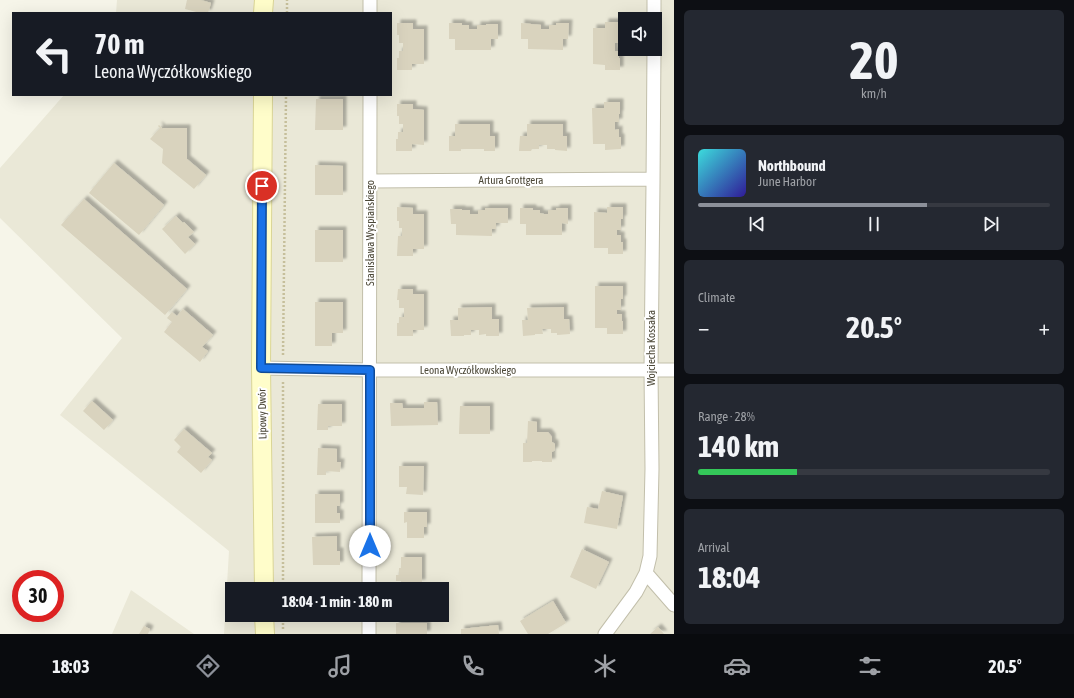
<!DOCTYPE html>
<html lang="en">
<head>
<meta charset="utf-8">
<style>
  :root { --surface:#171b24; --page:#242831; --text:#f1f3f6; --muted:#9ea1a6; --line:#363941; --accent:#8c9099 }
  body { margin:0; font-family:"Asap Condensed",sans-serif; background:var(--page); color:var(--text); height:100vh; display:flex; flex-direction:column; font-size:15px; white-space:nowrap }
  * { box-sizing:border-box; margin:0 }
  p { font-size:13px; color:var(--muted) }
  .icon { flex:none; width:22px; height:22px; fill:none; stroke:currentColor; stroke-width:2; stroke-linecap:round; stroke-linejoin:round }
  .map { position:relative; flex:1; overflow:hidden }
  .side { display:flex; flex-direction:column; gap:10px; padding:10px; background:#0d0f14; width:400px }
  .side>* { flex:none }
  .top-card { position:absolute; left:12px; top:12px; width:380px; height:84px; border-radius:0px; box-shadow:0 4px 16px #0002; background:#171b24; color:var(--text); overflow:hidden }
  .tools { position:absolute; left:618px; top:12px; display:grid; gap:8px }
  .tools a { display:grid; place-items:center; width:44px; height:44px; border-radius:0px; background:var(--surface); box-shadow:0 4px 16px #0002; font-size:20px }
  .speed { position:absolute; left:12px; top:570px; display:flex; gap:8px; font-size:20px; font-weight:700; text-align:center }
  .speed>* { display:grid; place-content:center; width:52px; height:52px; border-radius:50%; background:var(--surface); box-shadow:0 4px 16px #0002; line-height:1 }
  .speed .limit { border:6px solid #d22; background:#fff; color:#111 }
  .pin { position:absolute; display:grid; place-items:center; width:34px; height:34px; color:#fff; margin:-17px; border:2px solid #fff; border-radius:50%; box-shadow:0 1px 4px #0007 }
  .me { position:absolute; width:44px; margin:-22px; rotate:0deg; stroke-linejoin:round; filter:drop-shadow(0 0 3px #0008) }
  .turn { display:flex; align-items:center; gap:14px; height:84px; padding:0 16px; font-size:18px }
  .turn .icon { width:52px; height:52px; stroke-width:2.5 }
  .turn b { display:block; font-size:28px; line-height:34px }
  .big { font-size:30px; font-weight:700; line-height:1.1 }
  .side .widget { flex:1; display:flex; flex-direction:column; justify-content:center; gap:6px; min-width:0; padding:0 14px; border-radius:6px; background:var(--page) }
  .side .dial { align-items:center; gap:0 }
  .dial b { font-size:52px; line-height:1 }
  .song { display:flex; align-items:center; gap:12px }
  .cover { width:48px; height:48px; border-radius:6px; background:linear-gradient(135deg,hsl(180 70% 55%),hsl(250 70% 35%)) }
  .played { height:4px; border-radius:2px; background:linear-gradient(90deg,var(--accent) 65%,var(--line) 65%) }
  .keys { display:flex; justify-content:space-around; direction:ltr }
  .heat { display:flex; justify-content:space-between; align-items:center; font-size:22px; direction:ltr }
  .charge { height:6px; border-radius:3px; background:linear-gradient(90deg,#34c759 28%,var(--line) 0) }
  .trip { position:absolute; left:225px; top:582px; width:224px; height:40px; border-radius:0px; background:var(--surface); box-shadow:0 4px 16px #0002; font-weight:700; line-height:40px; text-align:center }
  .menu { display:flex; height:64px; justify-content:space-around; align-items:center; background:#090b0e; color:var(--muted) }
  .menu .icon { width:28px; height:28px }
  .menu .active { color:var(--accent) }
  .menu b { font-size:18px; color:var(--text) }
  main { display:flex; flex:1; min-height:0 }
  .map>svg:first-child { display:block }
</style>
</head>
<body>
<main>
<div class="map">
<svg width="674" height="634" viewBox="0 0 674 634">
  <defs>
    <filter id="shadow"><feDropShadow dx="3.5" dy="-3.5" stdDeviation="1" flood-color="#0004"/></filter>
  </defs>
  <rect width="100%" height="100%" fill="#f6f5e9"/>
  <path fill="#eae8d7" fill-rule="evenodd" d="M117,0h557v634h-450l5,-83 -169,-136 62,-77 -122,-120v-50l64,-73h327v-82h-275zM625,19h30v30h-30zM232,589h210v26h-210z
    M131,590l63,44h-82z"/>
  <path fill="#d9d3be" filter="url(#shadow)" d="M187,0h14l10,3 -3,10h-8l-15,-4z
    M605,22h15l-1,21h-4v8h4v7h1v12h-15v-5l-12,-1v-36h12z
    M397,23h16v6h11v35h-12v6h-15v-12h2v-7h4v-8h-4v-8h-2z
    M449,23h13v2h7v4h8v-4h9v-1h12v15h-7v11h-36v-11h-6z
    M521,23l20,2v4h8v-4h7v-2h13l-1,16h-5v11l-35,-1v-10h-7z
    M316,99h27v31h-28z
    M604,102h16v12h-1v8h-4v8l4,-1v8h2v12l-16,1v-6h-12l-1,-36h12z
    M397,104h16v5l11,1v35l-12,-1v7h-16v-12h2v-7h5v-8h-4v-8h-2z
    M455,124h35v12h5v15h-11v-2h-23v2h-12v-15h6z
    M527,124h36v12h4v15l-12,-1v-1h-8v-4h-8v4h-7l-1,2h-12l1,-15h7z
    M159,125l4,4v-1h24v31l19,16 -12,14 -32,-26 1,-14 -13,-10 10,-11 -2,-2z
    M114,163l50,42 -25,30 -50,-42z
    M315,165l28,1v29h-28z
    M84,199l103,90 -22,26 -104,-90z
    M397,207l16,1v6h11v35h-11v7h-16l1,-20h4v-8h-3v-7h-2z
    M607,207h16v12h-2v11h-4v5h4v7h2v12h-15v-6h-14v-36l13,1z
    M485,208h23v15h-12v6h-4v7l-36,-1v-11h-5l-1,-15h12v1h8v4h8v-4h7z
    M520,208h13v2h7v3l4,1h4v-4h8v-2h12v16l-6,-1v12h-36v-11h-6z
    M176,216l7,7 1,-1 10,10 -6,5 7,7 -10,10 -23,-25z
    M315,230h28v32h-28z
    M595,286h28v13h-2v11h-4v4h5v7h1v13h-16v-6h-12z
    M398,289h15v5h11v36h-11v6h-16v-13h2v-6h5v-9h-5v-8h-2z
    M315,302h28v31h-11v13h-17z
    M492,307v12h7v17h-13v-2l-7,1v-5h-8v5h-7v1h-13l-1,-16h8v-12z
    M564,307v12h5l1,15 -13,1v-2h-6v-4h-9l1,5h-8v1l-12,1 -1,-16h6l-1,-12z
    M183,309l30,26 -11,12 6,4 -8,11 -36,-30 8,-10 -5,-4 5,-6 5,4z
    M92,401l21,19 -9,10 -21,-19z
    M424,402h13l1,23 -47,1 -1,-23h12l1,5h21z
    M318,404h24v22h-14v4h-11z
    M460,406h30v28h-31z
    M528,421l9,1v10h11l4,5v5l3,2v6l-3,2v10h-10v-1h-10v1h-9v-19h4z
    M184,429l28,24 -4,4 4,3 -11,13 -24,-21 4,-5 -7,-7z
    M318,448l19,1v13h4l-1,10 -14,-1v4h-9z
    M399,466h25l-1,29 -17,-1 1,-7h-8z
    M602,491l21,5 -6,33 -33,-6 3,-16 11,2z
    M315,494h25v12h-3v7h3v10h-25z
    M404,512h23v15h-3v11h-17v-16l-3,1z
    M337,536v15h3v14h-27l-1,-28z
    M582,549l27,13 -13,27 -26,-12z
    M401,557h21v26h-12v3h-9v-5h-5v-6h3v-7h2z
    M553,601l13,22 -18,11h-20l-8,-13z
    M396,623h31v11h-31z
    M498,625l1,9h-38v-5z
    M144,626l6,3 -2,5h-9z
    M658,627l6,7h-14z"/>
  <g fill="none" stroke-linecap="round" stroke-linejoin="round">
    <defs>
      <path id="street" d="M370,13v-13
        M654,19v-19
        M370,181l283,-2
        M261,368l109,2h304
        M646,573l28,32
        M369,589l1,-494
        M369,634v-19
        M605,634l31,-42 10,-19 4,-17 2,-87 -1,-99 2,-187 1,-134"/>
      <path id="secondary" d="M263,13l1,-13
        M263,95l-2,273 3,221
        M264,615l1,19"/>
    </defs>
    <use href="#street" stroke="#c2bfab" stroke-width="15"/>
    <use href="#secondary" stroke="#dad596" stroke-width="20"/>
    <path stroke="#c6bf9b" stroke-width="2.5" stroke-dasharray="2 2" stroke-linecap="butt" d="M287,13v-13
      M283,355l3,-260
      M283,382v207
      M283,615v15"/>
    <use href="#street" stroke="#fff" stroke-width="13"/>
    <use href="#secondary" stroke="#fffdca" stroke-width="18"/>
  </g>
  <g fill="none" stroke-linecap="round" stroke-linejoin="round">
    <defs>
      <path id="route" d="M262,186l-1,182 109,2v176"/>
    </defs>
    <use href="#route" stroke="#114b97" stroke-width="10"/>
    <use href="#route" stroke="#1a73e8" stroke-width="7"/>
  </g>
  <g text-anchor="middle" stroke-width="4" stroke-linejoin="round" paint-order="stroke">
    <g font-size="11" fill="#4b4737" stroke="#fff">
      <text x="511" y="184">Artura Grottgera</text>
      <text transform="translate(370 233) rotate(-90)" y="4">Stanisława Wyspiańskiego</text>
      <text transform="translate(651 348) rotate(-90)" y="4">Wojciecha Kossaka</text>
      <text x="468" y="374">Leona Wyczółkowskiego</text>
      <text transform="translate(262 414) rotate(-91)" y="4">Lipowy Dwór</text>
    </g>
  </g>
</svg>
<div class="tools">
<a><svg class="icon" aria-label="sound" viewBox="0 0 24 24"><path d="M4 9h4l5-4v14l-5-4H4zM17 9q2 3 0 6"/></svg></a>
</div>
<div class="speed"><div class="limit">30</div></div>
<div class="pin" style="left:262px;top:186px;background:#d93025"><svg class="icon" aria-label="arrive" viewBox="0 0 24 24"><path d="M6 21V4h12l-3 4 3 4H6"/></svg></div>
<svg class="me" style="left:370px;top:546px" viewBox="-20 -20 40 40"><circle r="19" fill="#fff"/><path d="M0-13L10 11 0 6-10 11z" fill="#1a73e8"/></svg>
<div class="trip">18:04 · 1 min · 180 m</div>
<div class="top-card">
<div class="turn"><svg class="icon" aria-label="left" viewBox="0 0 24 24"><path d="M17 20v-9H6M10 6l-5 5 5 5"/></svg><div><b>70 m</b>Leona Wyczółkowskiego</div></div>
</div>
</div>
<section class="side">
<div class="widget dial"><b>20</b><p>km/h</p></div>
<div class="widget">
<div class="song"><i class="cover"></i><div><b>Northbound</b><p>June Harbor</p></div></div>
<div class="played"></div>
<div class="keys"><svg class="icon" aria-label="previous" viewBox="0 0 24 24"><path d="M18 5L8 12l10 7zM5 5v14"/></svg><svg class="icon" aria-label="pause" viewBox="0 0 24 24"><path d="M8 5v14M16 5v14"/></svg><svg class="icon" aria-label="next" viewBox="0 0 24 24"><path d="M6 5l10 7-10 7zM19 5v14"/></svg></div>
</div>
<div class="widget"><p>Climate</p>
<div class="heat"><a>−</a><b class="big">20.5°</b><a>+</a></div>
</div>
<div class="widget"><p>Range · 28%</p><b class="big">140 km</b><div class="charge"></div></div>
<div class="widget"><p>Arrival</p><b class="big">18:04</b></div>
</section>
</main>
<nav class="menu">
<b>18:03</b>
<svg class="icon active" aria-label="directions" viewBox="0 0 24 24"><path d="M12 3l9 9-9 9-9-9zM9 14v-3h6M13 9l2 2-2 2"/></svg>
<svg class="icon" aria-label="music" viewBox="0 0 24 24"><path d="M9 18V5l10-2v13"/><circle cx="6" cy="18" r="3"/><circle cx="16" cy="16" r="3"/></svg>
<svg class="icon" aria-label="phone" viewBox="0 0 24 24"><path d="M5 4h4l2 5-3 2q2 4 5 5l2-3 5 2v4C11 20 4 13 5 4z"/></svg>
<svg class="icon" aria-label="climate" viewBox="0 0 24 24"><path d="M12 3v18M4 7l16 10M4 17L20 7"/></svg>
<svg class="icon" aria-label="car" viewBox="0 0 24 24"><path d="M5 17H2v-5l4-1 3-4h7l3 4 3 1v5h-3M9 17h6M6 11h13"/><circle cx="7" cy="17" r="2"/><circle cx="17" cy="17" r="2"/></svg>
<svg class="icon" aria-label="filters" viewBox="0 0 24 24"><path d="M4 7h16M4 17h16"/><circle cx="9" cy="7" r="2"/><circle cx="15" cy="17" r="2"/></svg>
<b>20.5°</b>
</nav>
</body>
</html>
